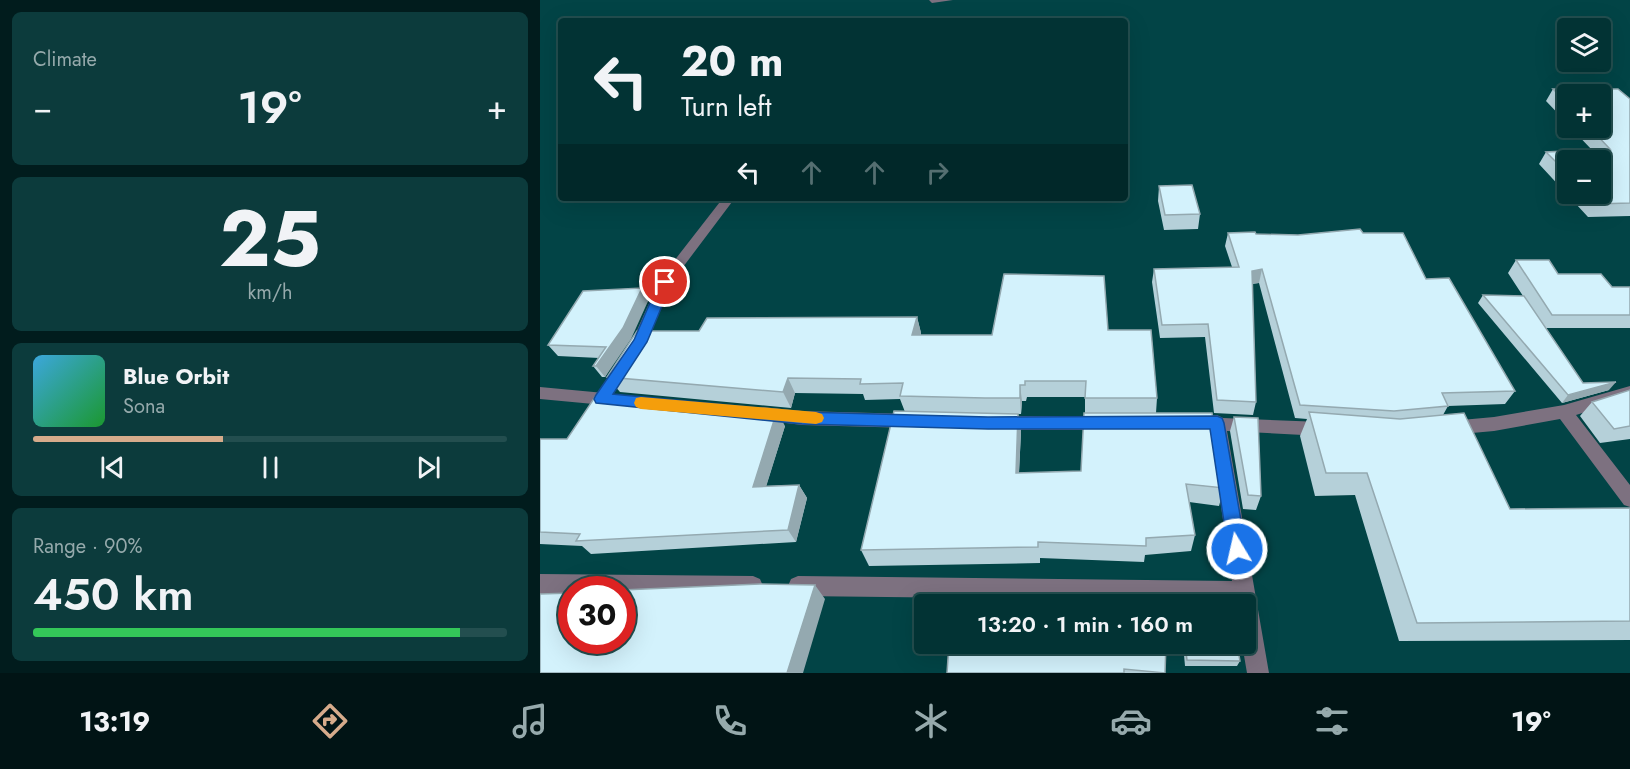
<!DOCTYPE html>
<html lang="en">
<head>
<meta charset="utf-8">
<style>
  :root { --surface:#023334; --page:#0c3b3c; --text:#f1f3f6; --muted:#96aaac; --line:#234e4f; --accent:#d6ab8b }
  body { margin:0; font-family:Jost,sans-serif; background:var(--page); color:var(--text); height:100vh; display:flex; flex-direction:column; font-size:22px; white-space:nowrap }
  * { box-sizing:border-box; margin:0 }
  p { font-size:20px; color:var(--muted) }
  .icon { flex:none; width:33px; height:33px; fill:none; stroke:currentColor; stroke-width:2; stroke-linecap:round; stroke-linejoin:round }
  .map { position:relative; flex:1; overflow:hidden }
  .details { display:flex; flex-direction:column; gap:12px; padding:12px; background:#011c1d; width:540px }
  .details>* { flex:none }
  .banner { position:absolute; left:18px; top:18px; width:570px; height:183px; border-radius:6px; box-shadow:0 6px 24px #0002,0 0 0 2px var(--line); background:#023334; color:var(--text); overflow:hidden }
  .fabs { position:absolute; left:1017px; top:18px; display:grid; gap:12px }
  .fabs a { display:grid; place-items:center; width:54px; height:54px; border-radius:6px; background:var(--surface); box-shadow:0 6px 24px #0002,0 0 0 2px var(--line); font-size:30px }
  .speed { position:absolute; left:18px; top:576px; display:flex; gap:12px; font-size:30px; font-weight:700; text-align:center }
  .speed>* { display:grid; place-content:center; width:78px; height:78px; border-radius:50%; background:var(--surface); box-shadow:0 6px 24px #0002,0 0 0 2px var(--line); line-height:1 }
  .speed .limit { border:9px solid #d22; background:#fff; color:#111 }
  .pin { position:absolute; display:grid; place-items:center; width:51px; height:51px; color:#fff; margin:-26px; border:3px solid #fff; border-radius:50%; box-shadow:0 2px 6px #0007 }
  .me { position:absolute; width:66px; margin:-33px; rotate:351deg; stroke-linejoin:round; filter:drop-shadow(0 0 4px #0008) }
  .turn { display:flex; align-items:center; gap:21px; height:126px; padding:0 24px; font-size:27px }
  .turn .icon { width:78px; height:78px; stroke-width:2.5 }
  .turn b { display:block; font-size:42px; line-height:51px }
  .lanes { display:flex; align-items:center; height:57px; padding:0 24px; background:#0003; justify-content:center; gap:30px; direction:ltr }
  .lanes .off { opacity:.35 }
  .big { font-size:45px; font-weight:600; line-height:1.1 }
  .details .card { flex:1; display:flex; flex-direction:column; justify-content:center; gap:9px; min-width:0; padding:0 21px; border-radius:9px; background:var(--page) }
  .details .dial { align-items:center; gap:0 }
  .dial b { font-size:78px; line-height:1 }
  .song { display:flex; align-items:center; gap:18px }
  .cover { width:72px; height:72px; border-radius:9px; background:linear-gradient(135deg,hsl(200 70% 55%),hsl(130 70% 35%)) }
  .played { height:6px; border-radius:3px; background:linear-gradient(90deg,var(--accent) 40%,var(--line) 40%) }
  .keys { display:flex; justify-content:space-around; direction:ltr }
  .heat { display:flex; justify-content:space-between; align-items:center; font-size:33px; direction:ltr }
  .charge { height:9px; border-radius:4px; background:linear-gradient(90deg,#34c759 90%,var(--line) 0) }
  .trip { position:absolute; left:374px; top:594px; width:342px; height:60px; border-radius:6px; background:var(--surface); box-shadow:0 6px 24px #0002,0 0 0 2px var(--line); font-weight:600; line-height:60px; text-align:center }
  .tabs { display:flex; height:96px; justify-content:space-around; align-items:center; background:#011415; color:var(--muted) }
  .tabs .icon { width:42px; height:42px }
  .tabs .current { color:var(--accent) }
  .tabs b { font-size:27px; color:var(--text) }
  main { display:flex; flex:1; min-height:0 }
  .map>svg:first-child { display:block }
</style>
</head>
<body>
<main>
<section class="details">
<div class="card"><p>Climate</p>
<div class="heat"><a>−</a><b class="big">19°</b><a>+</a></div>
</div>
<div class="card dial"><b>25</b><p>km/h</p></div>
<div class="card">
<div class="song"><i class="cover"></i><div><b>Blue Orbit</b><p>Sona</p></div></div>
<div class="played"></div>
<div class="keys"><svg class="icon" aria-label="previous" viewBox="0 0 24 24"><path d="M18 5L8 12l10 7zM5 5v14"/></svg><svg class="icon" aria-label="pause" viewBox="0 0 24 24"><path d="M8 5v14M16 5v14"/></svg><svg class="icon" aria-label="next" viewBox="0 0 24 24"><path d="M6 5l10 7-10 7zM19 5v14"/></svg></div>
</div>
<div class="card"><p>Range · 90%</p><b class="big">450 km</b><div class="charge"></div></div>
</section>
<div class="map">
<svg width="1090" height="673" viewBox="0 0 1090 673">
  <rect width="100%" height="100%" fill="#024446"/>
  <g fill="none" stroke-linecap="round" stroke-linejoin="round">
    <path fill="#7d7180" fill-rule="evenodd" d="M389,0h24l-21,3z
      M183,198h12l-64,85 -29,69h-10l-3,-4 31,-69z
      M1090,386v12l-54,17 54,70v22l-6,-2 -64,-86 -66,12 -44,4 -6,-2 -2,-5 2,-5 6,-2 44,-4 70,-12z
      M0,387l75,7 6,1 2,5 -2,5 -6,1 -75,-7z
      M221,407l41,4 109,3 6,2 2,5 -2,5 -6,2 -109,-3 -47,-6 -2,-5 2,-5z
      M677,415l6,3 99,4 6,2 2,5 -2,5 -6,2 -95,-5 42,242h-22l-5,-29h3v-40h-9l-1,-3 -437,-5 -7,-3 -3,-7 3,-7 7,-3 434,5 -22,-150 -23,-3 -2,-5 2,-5z
      M461,416h102l6,2 2,5 -2,5 -6,2h-102l-6,-2 -2,-5 2,-5z
      M0,574l213,2 7,3 3,7 -3,7 -7,3 -131,-1v-5h-50v4h-32z"/>
  </g>
  <path fill="#b5d0d9" fill-rule="evenodd" d="M1013,89l77,10v117l-42,1 -49,-53 7,-12 46,-2 -21,-22h29l-32,-34v30l-22,-23zM1028,160l32,34h-32z
    M619,186l41,28 -2,15 -34,1 -6,-29z
    M688,233l70,2 65,-2 63,46 89,112 -10,13 -57,2 -5,9 67,94 120,-1v132l-231,1 -44,-146 -40,1 -15,-60 7,-17 -12,-1 -36,-135 -7,1 4,118 -3,13 -39,-2 -9,-76 -45,1 -8,-56 2,-13 78,-2 -7,-21z
    M976,260l42,14 54,13h18v41h-84l37,55 26,7 -47,13 -84,-100 5,-8 40,1 -15,-23z
    M102,288l7,11 -44,78h-3l-9,-11 6,-8 -41,-2 -10,-11z
    M377,317l4,16v2h71l116,-5 49,68 -1,15h-71v-16h-58l-1,4h-4l-1,13h-7h4l3,18 -2,41 62,-2 143,17 -5,18 -30,-4 6,33 -4,16 -46,4 -1,7 -104,-4v5l-171,3 -8,-16 44,-138 -5,-13 -35,1 -2,-6 -68,-1 -4,15 -171,-16 -13,-15 92,-46z
    M1090,390v49l-30,4 -20,-27 12,-14z
    M694,417l27,79 -5,14 -13,-1 -13,-78z
    M245,426l-19,60 33,-1 8,13 -11,44 -205,12 -9,-8 -42,-2v-105h27z
    M409,644l216,29h-218z
    M643,644h54l3,17 -3,5h-52z"/>
  <path fill="#94a9b0" d="M722,269l-3,14 -11,1 4,-13z
    M102,288l7,11 -18,40 -26,38 -9,-11z
    M377,317l4,16 -4,17 -5,-15z
    M248,378l7,15 -4,15 -8,-16z
    M1076,382l-7,8 -47,13 6,-8z
    M480,385l2,16 -1,13 -1,-16z
    M237,411l8,15 -23,74 -9,-13z
    M478,414l3,18 -3,59 -2,-18z
    M259,485l8,13 -11,44 -8,-12z
    M275,585l10,14 -22,74h-16z"/>
  <path fill="#d3f2fc" stroke="#94a9b0" stroke-width="1.5" d="M1013,89h65l12,10v104l-34,1 -10,-10h14v-34h-32v14l-22,-22 64,-3 -20,-21h10v-34h-32v10z
    M652,185l8,29 -35,1 -6,-29z
    M820,229l3,4h40l23,46 23,-1 66,113 -73,2 6,13 -54,5 -94,-6 -38,-136 -10,2 4,131 -39,-2 -9,-76 -46,1 -8,-56 85,-2 -11,-34 27,-1 1,2 42,1z
    M976,260h33l9,14h43l11,13h18v28h-78z
    M464,274l100,2 4,54h43l6,68h-72l1,-17h-61v4h-5v13h-35l-85,-2 3,-13 -43,1 1,-5 -73,-1 -5,14 -176,-15 30,-46h62l8,-13 210,-1 -5,18h80z
    M102,288l-19,40 -27,38h-3l13,-19 -58,-2 35,-54z
    M943,295l41,1 59,87 33,-1 -48,13z
    M1090,390v36l-16,3 -22,-27z
    M57,394l180,17 -24,76 46,-2 -11,45 -212,11 4,-7 -40,-2v-93h27z
    M354,411l124,3 -2,59 65,-2 3,-58h128l12,75 -38,-4 9,51 -49,3v8l-108,-4v5l-177,3z
    M769,412l91,7 64,-6 46,96 120,-1v113l-213,2 -50,-150h-41z
    M694,417l24,1 3,78 -13,-1z
    M220,584l55,1 -28,88h-247v-79l32,-1v47h50v-50z
    M409,644h217l-1,29 -41,-4v4h-177z
    M645,644h52l3,17 -53,-1z"/>
  <path fill="#1a73e8" stroke="#114b97" stroke-width="1.5" d="M125,278l7,4 -25,60 -34,52 189,18 186,5 229,-1 5,2 2,5 22,126 -3,6 -6,2 -6,-2 -3,-6 -18,-120h-222l-186,-5 -206,-21 -2,-4 2,-4 38,-55 25,-58z"/>
  <path fill="#f59e0b" d="M101,397l175,15 6,2 2,4 -2,4 -6,2 -175,-15 -5,-2 -2,-4 2,-5z"/>
</svg>
<div class="fabs">
<a><svg class="icon" aria-label="layers" viewBox="0 0 24 24"><path d="M12 4l9 5-9 5-9-5zM3 14l9 5 9-5"/></svg></a>
<a>+</a>
<a>−</a>
</div>
<div class="speed"><div class="limit">30</div></div>
<div class="pin" style="left:125px;top:282px;background:#d93025"><svg class="icon" aria-label="arrive" viewBox="0 0 24 24"><path d="M6 21V4h12l-3 4 3 4H6"/></svg></div>
<svg class="me" style="left:697px;top:549px" viewBox="-20 -20 40 40"><circle r="17" fill="#1a73e8" stroke="#fff" stroke-width="3"/><path d="M0-11L8 9 0 5-8 9z" fill="#fff"/></svg>
<div class="trip">13:20 · 1 min · 160 m</div>
<div class="banner">
<div class="turn"><svg class="icon" aria-label="left" viewBox="0 0 24 24"><path d="M17 20v-9H6M10 6l-5 5 5 5"/></svg><div><b>20 m</b>Turn left</div></div>
<div class="lanes"><svg class="icon" aria-label="left" viewBox="0 0 24 24"><path d="M17 20v-9H6M10 6l-5 5 5 5"/></svg><svg class="icon off" aria-label="ahead" viewBox="0 0 24 24"><path d="M12 20V5M6 11l6-6 6 6"/></svg><svg class="icon off" aria-label="ahead" viewBox="0 0 24 24"><path d="M12 20V5M6 11l6-6 6 6"/></svg><svg class="icon off" aria-label="right" viewBox="0 0 24 24"><path d="M7 20v-9h11M14 6l5 5-5 5"/></svg></div>
</div>
</div>
</main>
<nav class="tabs">
<b>13:19</b>
<svg class="icon current" aria-label="directions" viewBox="0 0 24 24"><path d="M12 3l9 9-9 9-9-9zM9 14v-3h6M13 9l2 2-2 2"/></svg>
<svg class="icon" aria-label="music" viewBox="0 0 24 24"><path d="M9 18V5l10-2v13"/><circle cx="6" cy="18" r="3"/><circle cx="16" cy="16" r="3"/></svg>
<svg class="icon" aria-label="phone" viewBox="0 0 24 24"><path d="M5 4h4l2 5-3 2q2 4 5 5l2-3 5 2v4C11 20 4 13 5 4z"/></svg>
<svg class="icon" aria-label="climate" viewBox="0 0 24 24"><path d="M12 3v18M4 7l16 10M4 17L20 7"/></svg>
<svg class="icon" aria-label="car" viewBox="0 0 24 24"><path d="M5 17H2v-5l4-1 3-4h7l3 4 3 1v5h-3M9 17h6M6 11h13"/><circle cx="7" cy="17" r="2"/><circle cx="17" cy="17" r="2"/></svg>
<svg class="icon" aria-label="filters" viewBox="0 0 24 24"><path d="M4 7h16M4 17h16"/><circle cx="9" cy="7" r="2"/><circle cx="15" cy="17" r="2"/></svg>
<b>19°</b>
</nav>
</body>
</html>
